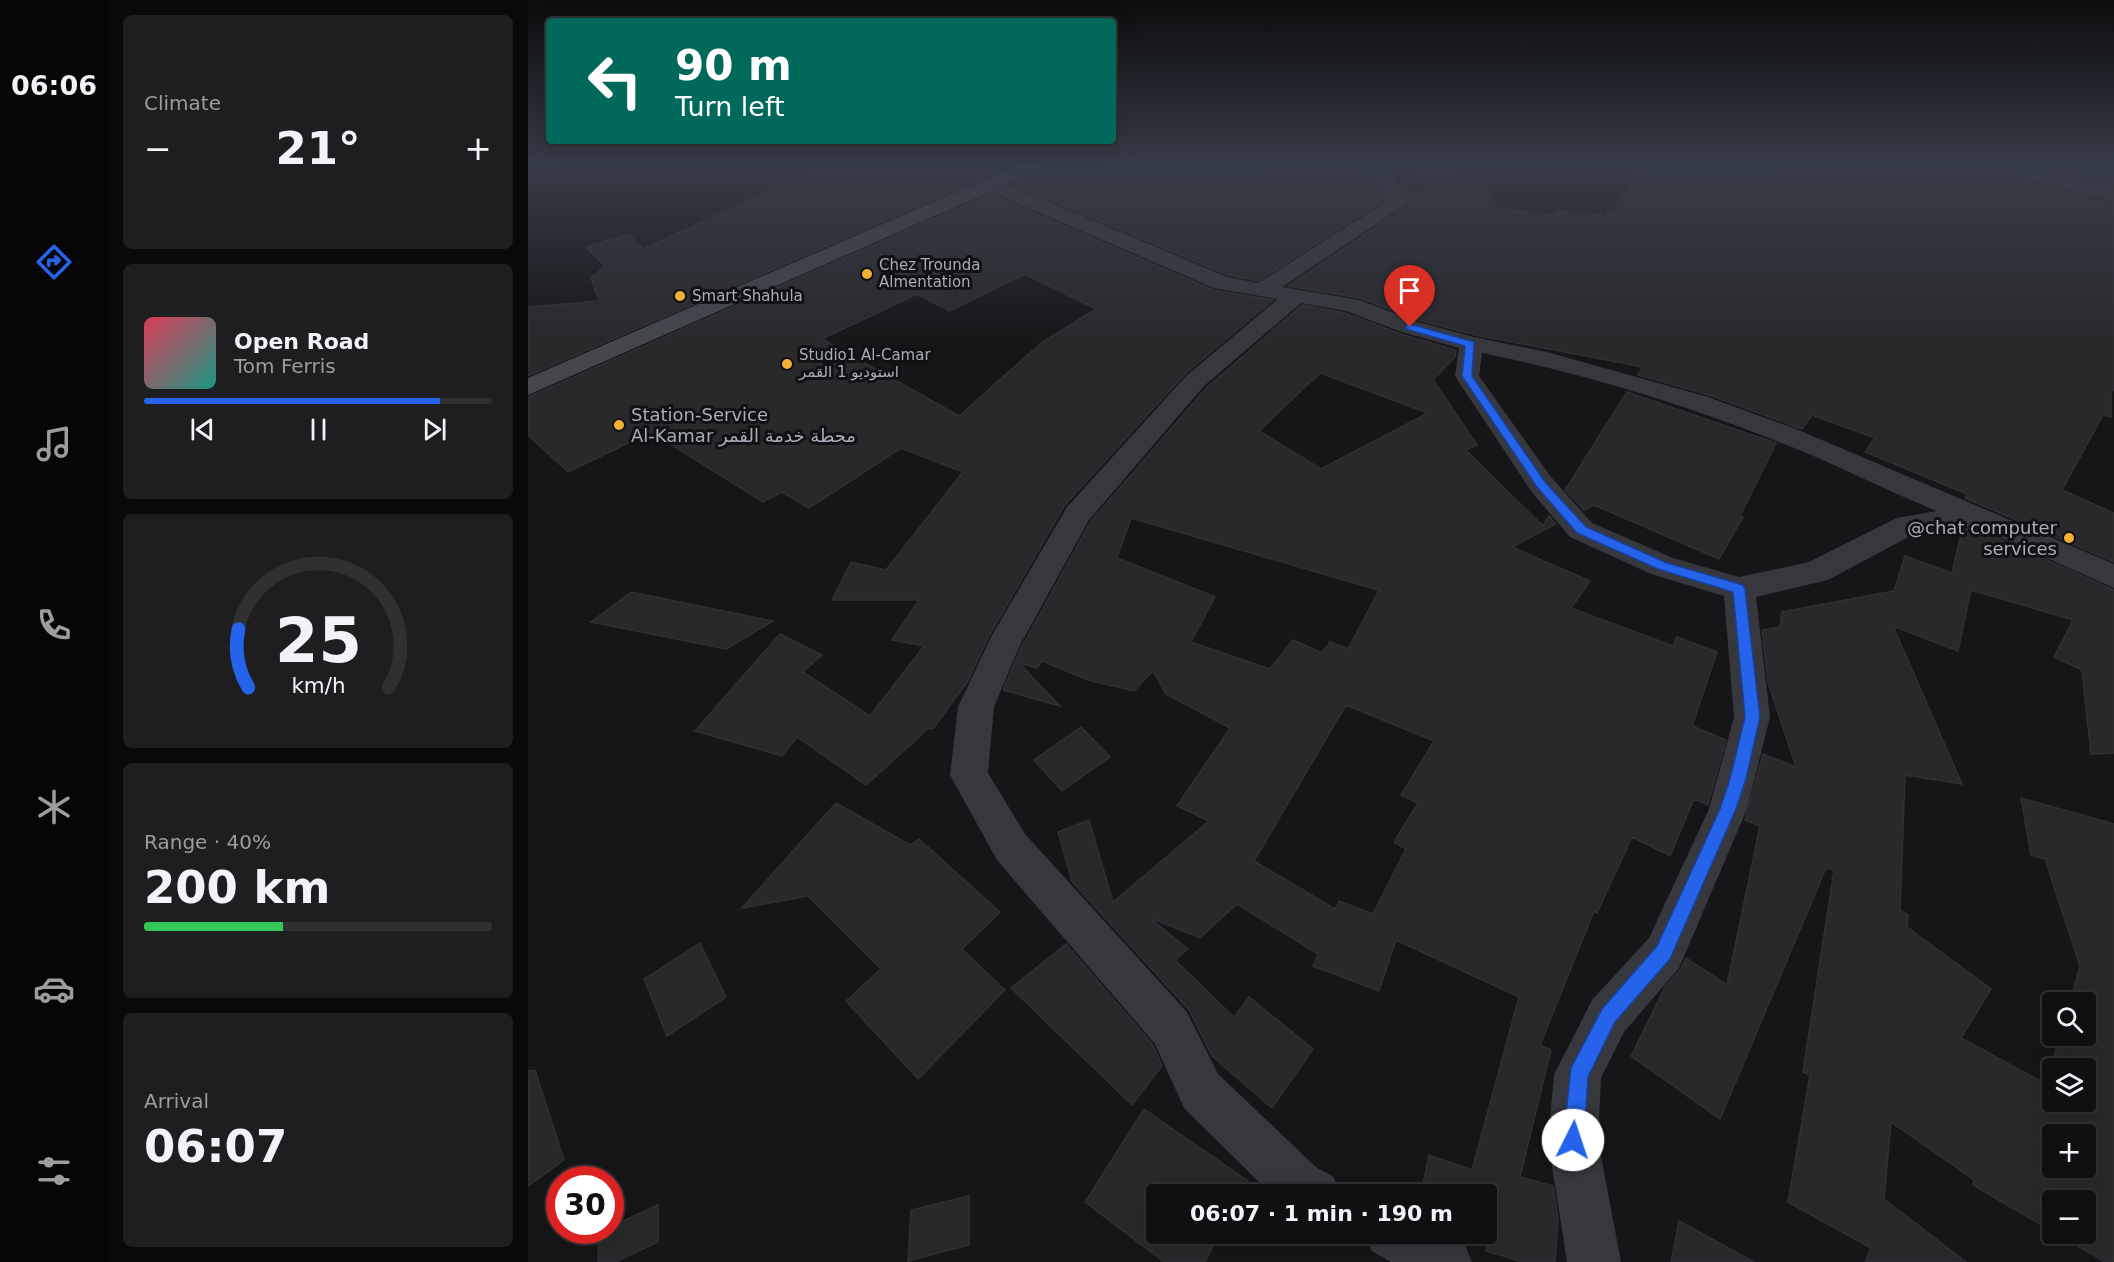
<!DOCTYPE html>
<html lang="en">
<head>
<meta charset="utf-8">
<style>
  :root { --surface:#101012; --page:#1e1e20; --text:#f1f3f6; --muted:#9c9d9f; --line:#303032; --accent:#2563eb }
  body { margin:0; font-family:"DejaVu Sans","Noto Sans Arabic",sans-serif; background:var(--page); color:var(--text); height:100vh; display:flex; flex-direction:column; font-size:22px; white-space:nowrap }
  * { box-sizing:border-box; margin:0 }
  p { font-size:20px; color:var(--muted) }
  .icon { flex:none; width:33px; height:33px; fill:none; stroke:currentColor; stroke-width:2; stroke-linecap:round; stroke-linejoin:round }
  .map { position:relative; flex:1; overflow:hidden }
  .panel { display:flex; flex-direction:column; gap:15px; padding:15px; background:#09090a; width:420px }
  .panel>* { flex:none }
  .guide { position:absolute; left:18px; top:18px; width:570px; height:126px; border-radius:6px; box-shadow:0 6px 24px #0002,0 0 0 2px var(--line); background:#00695c; color:#fff; overflow:hidden }
  .buttons { position:absolute; left:1514px; top:992px; display:grid; gap:12px }
  .buttons a { display:grid; place-items:center; width:54px; height:54px; border-radius:6px; background:var(--surface); box-shadow:0 6px 24px #0002,0 0 0 2px var(--line); font-size:30px }
  .speed { position:absolute; left:18px; top:1166px; display:flex; gap:12px; font-size:30px; font-weight:700; text-align:center }
  .speed>* { display:grid; place-content:center; width:78px; height:78px; border-radius:50%; background:var(--surface); box-shadow:0 6px 24px #0002,0 0 0 2px var(--line); line-height:1 }
  .speed .limit { border:9px solid #d22; background:#fff; color:#111 }
  .pin { position:absolute; display:grid; place-items:center; width:51px; height:51px; color:#fff; margin:-62px -26px; border-radius:50% 50% 50% 0; rotate:-45deg; box-shadow:0 0 6px #0007 }
  .pin .icon { rotate:45deg }
  .me { position:absolute; width:66px; margin:-33px; rotate:4deg; stroke-linejoin:round; filter:drop-shadow(0 0 4px #0008) }
  .turn { display:flex; align-items:center; gap:21px; height:126px; padding:0 30px; font-size:27px }
  .turn .icon { width:78px; height:78px; stroke-width:2.5 }
  .turn b { display:block; font-size:42px; line-height:51px }
  .big { font-size:45px; font-weight:700; line-height:1.1 }
  .panel .widget { flex:1; display:flex; flex-direction:column; justify-content:center; gap:9px; min-width:0; padding:0 21px; border-radius:9px; background:var(--page) }
  .panel .dial { align-items:center; gap:0 }
  .dial svg { height:156px; overflow:visible; fill:none; stroke:var(--line); stroke-width:7; stroke-linecap:round; text-anchor:middle }
  .dial text { fill:var(--text); stroke:none }
  .song { display:flex; align-items:center; gap:18px }
  .cover { width:72px; height:72px; border-radius:9px; background:linear-gradient(135deg,hsl(350 70% 55%),hsl(170 70% 35%)) }
  .played { height:6px; border-radius:3px; background:linear-gradient(90deg,var(--accent) 85%,var(--line) 85%) }
  .keys { display:flex; justify-content:space-around; direction:ltr }
  .heat { display:flex; justify-content:space-between; align-items:center; font-size:33px; direction:ltr }
  .charge { height:9px; border-radius:4px; background:linear-gradient(90deg,#34c759 40%,var(--line) 0) }
  .trip { position:absolute; left:618px; top:1184px; width:351px; height:60px; border-radius:6px; background:var(--surface); box-shadow:0 6px 24px #0002,0 0 0 2px var(--line); font-weight:700; line-height:60px; text-align:center }
  main { display:flex; flex:1; min-height:0 }
  .tab-bar { display:flex; flex-direction:column; width:108px; justify-content:space-around; align-items:center; background:#060607; color:var(--muted) }
  .tab-bar .icon { width:42px; height:42px }
  .tab-bar .active { color:var(--accent) }
  .tab-bar b { font-size:27px; color:var(--text) }
  .map>svg:first-child { display:block }
</style>
</head>
<body>
<main>
<nav class="tab-bar">
<b>06:06</b>
<svg class="icon active" aria-label="directions" viewBox="0 0 24 24"><path d="M12 3l9 9-9 9-9-9zM9 14v-3h6M13 9l2 2-2 2"/></svg>
<svg class="icon" aria-label="music" viewBox="0 0 24 24"><path d="M9 18V5l10-2v13"/><circle cx="6" cy="18" r="3"/><circle cx="16" cy="16" r="3"/></svg>
<svg class="icon" aria-label="phone" viewBox="0 0 24 24"><path d="M5 4h4l2 5-3 2q2 4 5 5l2-3 5 2v4C11 20 4 13 5 4z"/></svg>
<svg class="icon" aria-label="climate" viewBox="0 0 24 24"><path d="M12 3v18M4 7l16 10M4 17L20 7"/></svg>
<svg class="icon" aria-label="car" viewBox="0 0 24 24"><path d="M5 17H2v-5l4-1 3-4h7l3 4 3 1v5h-3M9 17h6M6 11h13"/><circle cx="7" cy="17" r="2"/><circle cx="17" cy="17" r="2"/></svg>
<svg class="icon" aria-label="filters" viewBox="0 0 24 24"><path d="M4 7h16M4 17h16"/><circle cx="9" cy="7" r="2"/><circle cx="15" cy="17" r="2"/></svg>
</nav>
<section class="panel">
<div class="widget"><p>Climate</p>
<div class="heat"><a>−</a><b class="big">21°</b><a>+</a></div>
</div>
<div class="widget">
<div class="song"><i class="cover"></i><div><b>Open Road</b><p>Tom Ferris</p></div></div>
<div class="played"></div>
<div class="keys"><svg class="icon" aria-label="previous" viewBox="0 0 24 24"><path d="M18 5L8 12l10 7zM5 5v14"/></svg><svg class="icon" aria-label="pause" viewBox="0 0 24 24"><path d="M8 5v14M16 5v14"/></svg><svg class="icon" aria-label="next" viewBox="0 0 24 24"><path d="M6 5l10 7-10 7zM19 5v14"/></svg></div>
</div>
<div class="widget dial"><svg viewBox="0 0 100 80">
<path d="M14 69A42 42 0 1 1 86 69"/>
<path d="M14 69A42 42 0 0 1 9 39" stroke="#2563eb"/>
<text x="50" y="56" font-size="32" font-weight="700">25</text>
<text x="50" y="72" font-size="11">km/h</text>
</svg></div>
<div class="widget"><p>Range · 40%</p><b class="big">200 km</b><div class="charge"></div></div>
<div class="widget"><p>Arrival</p><b class="big">06:07</b></div>
</section>
<div class="map">
<svg width="1586" height="1262" viewBox="0 0 1586 1262">
  <rect width="100%" height="100%" fill="#161618"/>
  <path fill="#29292c" stroke="#303034" stroke-width="1.5" fill-rule="evenodd" d="M296,165h189l-485,211v-69l71,-6 -8,-23 14,-12 -19,-19 42,-13 16,15z
    M518,165h281l44,14 6,6 6,16 -125,80 -30,-6 -216,-91 30,-13z
    M1115,165h336l4,6 131,32v188l-3,-1v27l-8,-2 -41,75 52,23v49l-149,-64 2,-4 -102,-42 10,-14 -63,-23 -10,14 -93,-34 -71,-20 5,-8 -168,-32 -56,-15 -59,-22 -72,-12 119,-80 -5,-17 26,9 -13,-27 37,-2 6,11 21,-2 18,30 57,7 2,-5 51,6 1,-5 5,1z
    M1497,165h89v22z
    M462,194l223,96 60,10 -88,74 -120,131 -76,131 -21,45 -35,48 -4,-1 -63,57 -69,-48 -15,19 -87,-25 85,-97 42,21 -19,17 67,44 54,-70 -32,-6 27,-40h-87l19,-38 35,8 77,-98 -62,-24 -92,60 -27,-16 -19,10 -112,-70 -83,40 -40,-37v-38zM497,274l71,35 -55,34 -82,73 -137,-77 95,-45 32,17z
    M774,305l43,8 56,21 55,16 -1,7 -22,23 44,65 -11,5 77,76 6,-10 7,8 -44,23 78,34 -19,27 102,38 4,-9 40,15 -25,74 34,14 -18,65 -14,-6 -24,57 -38,-19 -35,76 -3,-2 -54,134 11,5 -31,127 33,9 5,31 -3,45h-32l-37,-11 7,-57h-72l8,-39 43,15 47,-173 -123,-57 -17,51 -66,-25 5,-12 -81,-50 -37,34 -50,-20 38,31 -13,11 59,57 15,-20 64,52 -41,59 -60,-52 -23,-46 -117,-128 -14,-50 31,-12 24,82 96,-81 -32,-15 53,-78 -64,-34 -13,-23 -19,20 -46,-11 -46,-19 -5,7 -18,-5 41,43 -57,-16 18,-42 70,-127 115,-133zM792,373l108,40 -107,56 -62,-38zM603,518l216,63 32,9 -31,59 -18,-7 -8,11 -29,-13 -23,29 -79,-27 24,-45 -98,-39zM818,705l88,36 -33,54 17,8 -24,39 12,7 -33,65 -34,-13 -4,8 -81,-48z
    M1099,392l149,51 -36,73 3,1 -24,42 -125,-54 -10,5 -19,-20z
    M1447,528l139,62v163l-23,1 -9,-84 -28,-13 19,-37 -102,-30 -13,61 -65,-25 69,158 -57,-9 -5,136 8,4 -1,12 84,62 -30,49 85,46 14,-49h25v-33h-15l10,-36 -35,-107 -14,-4 -10,-57 93,26v438h-9l-50,-29h30v-33h-33v31l-79,-46 1,-5 -83,-58 -7,77 82,63h-101l6,-14 -83,-46 22,-127 -7,-3 31,-202 -8,-2 -106,251 -89,-63 34,-69 16,-18 5,-11 41,27 33,-159 -15,-6 18,-66 33,13 -28,-85 -6,-52 18,-3 2,-15 112,-21 11,-35 47,17 10,-43zM1524,1068h33v33h-33zM1524,1134h33v33h-33z
    M103,592l142,29 -47,28 -135,-27z
    M553,727l29,30 -48,34 -28,-31z
    M308,803l74,42 9,-6 81,73 -38,37 43,41 -87,89 -72,-78 35,-32 -73,-73 -66,12z
    M172,943l26,54 -59,39 -23,-57z
    M538,944l87,101 9,21 -30,39 -121,-117z
    M7,1070l29,90 -36,26v-115z
    M616,1109l104,72 -7,13h-85v39h64l-15,29h-41l-79,-60z
    M441,1196v49l-61,16 3,-51z
    M130,1205v37l-43,20h-17l1,-30 11,-2v-3z
    M1151,1221l75,41h-83z"/>
  <g fill="none" stroke-linecap="round" stroke-linejoin="round">
    <path fill="#37383d" fill-rule="evenodd" d="M831,165h20l18,17 9,22 -124,83 77,13 59,22 56,15 73,15 161,45 88,32 318,135v24l-139,-62 -61,8 -86,46 -72,17 14,120 -23,92 -68,159 -55,64 -23,46 -3,62 23,122h-54l-19,-122 6,-65 38,-75 57,-62 60,-129 25,-92 -10,-121 -73,-22 -81,-37 -39,-46 -76,-115 4,-28 -57,-16 -56,-21 -45,-8 -97,83 -115,134 -70,127 -25,60 -6,66 37,61 162,178 31,62 99,94 16,8 7,18h-69l-87,-86 -29,-64 -158,-184 -47,-85 8,-68 33,-70 76,-130 119,-131 92,-77 -64,-11 -229,-99 -2,-4 2,-4h14l228,96 31,6 128,-81 -7,-18zM954,353c100,20 198,50 292,87 56,21 108,49 163,71l-40,7 -88,44 -70,15 -66,-19 -81,-35 -41,-46 -72,-101z
      M1453,165h33l100,24v12l-130,-32z
      M836,1233h80l20,10 8,19h-81l-19,-11z"/>
    <path fill="#45474d" fill-rule="evenodd" d="M491,165h25l-3,4 -513,226v-17z"/>
  </g>
  <linearGradient id="sky" x2="0" y2="1"><stop stop-color="#0c0c0d"/><stop offset="0.48" stop-color="#363c48"/><stop offset="1" stop-color="#363c48" stop-opacity="0"/></linearGradient>
  <rect width="1586" height="342" fill="url(#sky)"/>
  <path fill="#2563eb" stroke="#184099" stroke-width="1.5" d="M882,324l64,18 -2,34 73,106 41,45 81,36 76,22 2,4 15,128 -14,62 -10,30 -66,150 -55,63 -27,55 -4,63 -3,7 -8,3 -7,-3 -3,-7 8,-72 31,-59 55,-63 63,-137 10,-30 15,-62 -12,-125 -75,-23 -81,-36 -40,-46 -75,-111 3,-30 -59,-17v-4z"/>
  <g fill="#f2b134" stroke="#111113" stroke-width="2">
    <circle cx="339" cy="274" r="6"/>
    <circle cx="152" cy="296" r="6"/>
    <circle cx="259" cy="364" r="6"/>
    <circle cx="91" cy="425" r="6"/>
    <circle cx="1541" cy="538" r="6"/>
  </g>
  <g text-anchor="middle" stroke-width="6" stroke-linejoin="round" paint-order="stroke">
    <g font-size="15" fill="#a8adb8" stroke="#111113" text-anchor="start">
      <text x="351" y="270">Chez Trounda<tspan x="351" dy="17">Almentation</tspan></text>
      <text x="164" y="301">Smart Shahula</text>
      <text x="271" y="360">Studio1 Al-Camar<tspan x="271" dy="17">استوديو 1 القمر</tspan></text>
    </g>
    <g font-size="18" fill="#a8adb8" stroke="#111113" text-anchor="start">
      <text x="103" y="421">Station-Service<tspan x="103" dy="21">Al-Kamar محطة خدمة القمر</tspan></text>
      <text x="1529" y="534" text-anchor="end">@chat computer<tspan x="1529" dy="21">services</tspan></text>
    </g>
  </g>
</svg>
<div class="buttons">
<a><svg class="icon" aria-label="search" viewBox="0 0 24 24"><circle cx="10" cy="10" r="6"/><path d="M15 15l6 6"/></svg></a>
<a><svg class="icon" aria-label="layers" viewBox="0 0 24 24"><path d="M12 4l9 5-9 5-9-5zM3 14l9 5 9-5"/></svg></a>
<a>+</a>
<a>−</a>
</div>
<div class="speed"><div class="limit">30</div></div>
<div class="pin" style="left:882px;top:327px;background:#d93025"><svg class="icon" aria-label="arrive" viewBox="0 0 24 24"><path d="M6 21V4h12l-3 4 3 4H6"/></svg></div>
<svg class="me" style="left:1045px;top:1140px" viewBox="-20 -20 40 40"><circle r="19" fill="#fff"/><path d="M0-13L10 11 0 6-10 11z" fill="#2563eb"/></svg>
<div class="trip">06:07 · 1 min · 190 m</div>
<div class="guide">
<div class="turn"><svg class="icon" aria-label="left" viewBox="0 0 24 24"><path d="M17 20v-9H6M10 6l-5 5 5 5"/></svg><div><b>90 m</b>Turn left</div></div>
</div>
</div>
</main>
</body>
</html>
